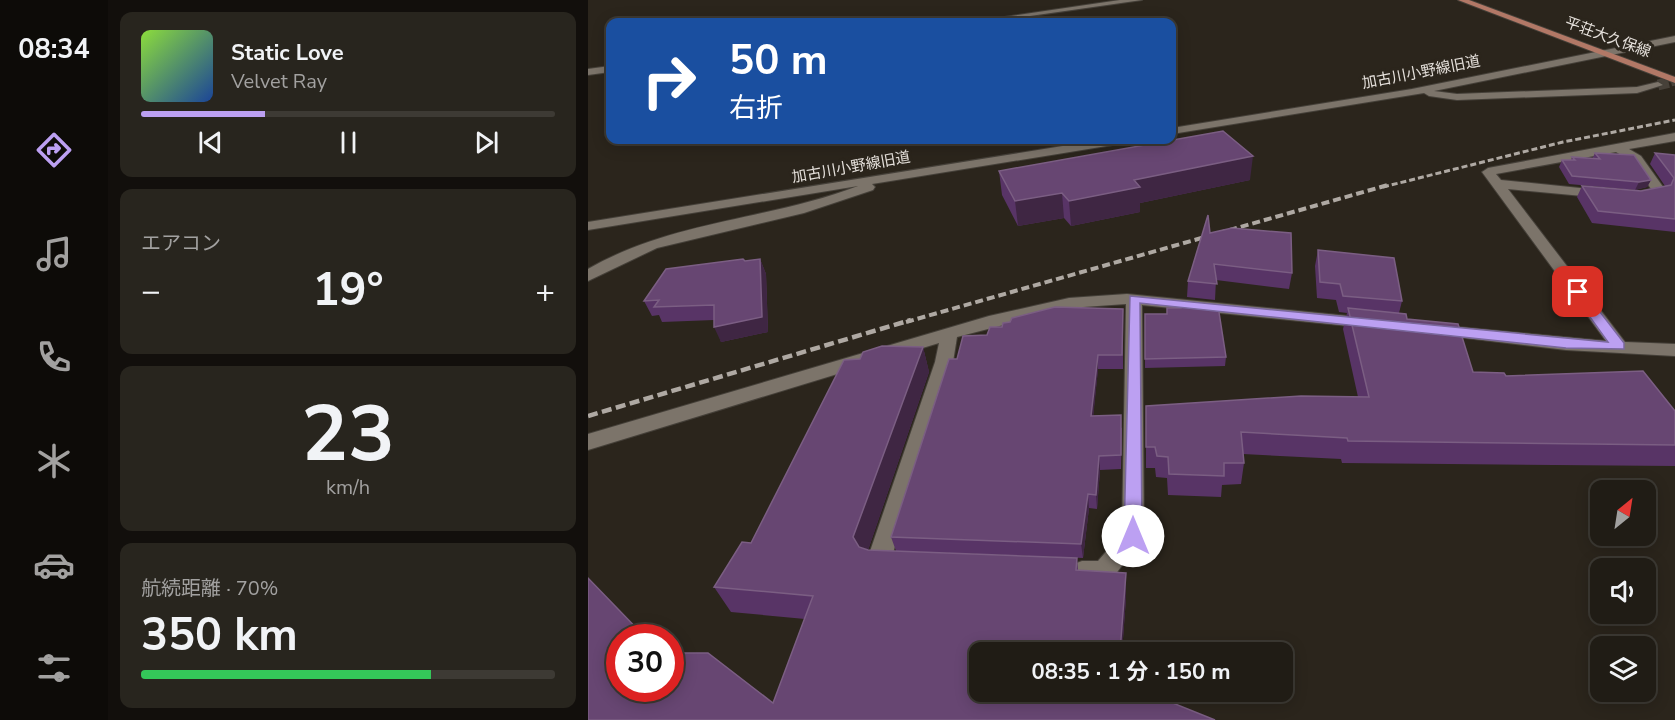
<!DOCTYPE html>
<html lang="ja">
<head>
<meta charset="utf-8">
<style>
  :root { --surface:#201c15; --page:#28251e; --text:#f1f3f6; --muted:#a2a1a0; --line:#3d3a34; --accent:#bca0f2 }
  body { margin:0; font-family:"Nunito Sans","Noto Sans JP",sans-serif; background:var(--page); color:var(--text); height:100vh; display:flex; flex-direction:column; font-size:22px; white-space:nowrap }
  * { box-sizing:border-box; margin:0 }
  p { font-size:20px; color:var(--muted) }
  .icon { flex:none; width:33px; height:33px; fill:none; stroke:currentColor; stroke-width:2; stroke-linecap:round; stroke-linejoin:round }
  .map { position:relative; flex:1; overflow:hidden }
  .sheet { display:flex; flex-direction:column; gap:12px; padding:12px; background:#120f0c; width:480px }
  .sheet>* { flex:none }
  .top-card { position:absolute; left:18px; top:18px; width:570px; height:126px; border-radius:12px; box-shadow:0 3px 15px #0003,0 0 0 2px var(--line); background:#1a4fa0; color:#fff; overflow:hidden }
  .needle { width:39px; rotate:30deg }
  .fabs { position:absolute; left:1002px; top:480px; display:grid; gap:12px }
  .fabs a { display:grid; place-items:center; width:66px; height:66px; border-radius:12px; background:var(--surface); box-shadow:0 3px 15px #0003,0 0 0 2px var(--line); font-size:30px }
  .speed { position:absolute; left:18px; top:624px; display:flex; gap:12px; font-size:30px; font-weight:700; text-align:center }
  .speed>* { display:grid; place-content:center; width:78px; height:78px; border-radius:50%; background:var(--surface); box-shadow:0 3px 15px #0003,0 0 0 2px var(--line); line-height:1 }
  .speed .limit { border:9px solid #d22; background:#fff; color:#111 }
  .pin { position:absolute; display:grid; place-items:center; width:51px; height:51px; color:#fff; margin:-26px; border-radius:12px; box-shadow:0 3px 9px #0006 }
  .me { position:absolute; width:66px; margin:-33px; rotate:0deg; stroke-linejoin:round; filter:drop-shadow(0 0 4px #0008) }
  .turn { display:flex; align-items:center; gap:21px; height:126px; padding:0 24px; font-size:27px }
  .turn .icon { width:78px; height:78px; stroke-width:2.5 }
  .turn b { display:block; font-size:42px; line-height:51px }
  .big { font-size:45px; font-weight:700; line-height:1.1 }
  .sheet .card { flex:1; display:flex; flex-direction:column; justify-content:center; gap:9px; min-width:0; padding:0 21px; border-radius:12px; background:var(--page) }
  .sheet .dial { align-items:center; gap:0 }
  .dial b { font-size:78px; line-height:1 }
  .song { display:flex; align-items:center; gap:18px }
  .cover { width:72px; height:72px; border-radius:9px; background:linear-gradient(135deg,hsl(90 70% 55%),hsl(220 70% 35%)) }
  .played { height:6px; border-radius:3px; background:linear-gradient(90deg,var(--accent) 30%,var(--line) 30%) }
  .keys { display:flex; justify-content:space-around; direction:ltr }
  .heat { display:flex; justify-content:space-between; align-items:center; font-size:33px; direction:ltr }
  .charge { height:9px; border-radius:4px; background:linear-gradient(90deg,#34c759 70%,var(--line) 0) }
  .trip { position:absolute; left:381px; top:642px; width:324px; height:60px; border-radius:12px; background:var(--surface); box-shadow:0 3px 15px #0003,0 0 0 2px var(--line); font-weight:700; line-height:60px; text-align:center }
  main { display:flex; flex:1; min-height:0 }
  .tab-bar { display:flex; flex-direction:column; width:108px; justify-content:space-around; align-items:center; background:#0d0b08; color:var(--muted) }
  .tab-bar .icon { width:42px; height:42px }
  .tab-bar .current { color:var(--accent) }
  .tab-bar b { font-size:27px; color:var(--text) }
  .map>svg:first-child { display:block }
</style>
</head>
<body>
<main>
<nav class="tab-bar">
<b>08:34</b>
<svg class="icon current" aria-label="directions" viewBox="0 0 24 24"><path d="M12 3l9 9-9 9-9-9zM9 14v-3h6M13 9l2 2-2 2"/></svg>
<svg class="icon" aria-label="music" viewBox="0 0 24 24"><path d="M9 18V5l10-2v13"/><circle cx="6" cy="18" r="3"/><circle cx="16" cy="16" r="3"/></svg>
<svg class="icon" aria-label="phone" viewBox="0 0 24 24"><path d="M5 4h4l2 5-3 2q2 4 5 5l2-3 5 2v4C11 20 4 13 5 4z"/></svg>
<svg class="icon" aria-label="climate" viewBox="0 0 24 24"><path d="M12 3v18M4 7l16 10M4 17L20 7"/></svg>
<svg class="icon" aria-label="car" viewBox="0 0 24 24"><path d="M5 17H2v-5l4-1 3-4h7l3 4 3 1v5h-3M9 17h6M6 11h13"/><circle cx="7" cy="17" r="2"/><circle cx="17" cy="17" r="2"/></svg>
<svg class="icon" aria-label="filters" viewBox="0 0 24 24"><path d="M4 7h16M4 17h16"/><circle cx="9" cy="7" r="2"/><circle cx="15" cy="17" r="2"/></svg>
</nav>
<section class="sheet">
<div class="card">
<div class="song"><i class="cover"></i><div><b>Static Love</b><p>Velvet Ray</p></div></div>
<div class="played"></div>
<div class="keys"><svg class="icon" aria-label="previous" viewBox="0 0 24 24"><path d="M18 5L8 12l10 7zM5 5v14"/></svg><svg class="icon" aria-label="pause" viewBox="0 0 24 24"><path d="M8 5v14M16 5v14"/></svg><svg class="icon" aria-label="next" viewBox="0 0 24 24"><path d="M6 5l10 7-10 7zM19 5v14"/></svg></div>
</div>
<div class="card"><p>エアコン</p>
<div class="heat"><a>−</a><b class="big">19°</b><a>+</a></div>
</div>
<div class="card dial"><b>23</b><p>km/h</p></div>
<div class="card"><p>航続距離 · 70%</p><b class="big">350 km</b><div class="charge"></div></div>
</section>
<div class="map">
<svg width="1087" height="720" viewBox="0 0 1087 720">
  <rect width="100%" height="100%" fill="#2b251c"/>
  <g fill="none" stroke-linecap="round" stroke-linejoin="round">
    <path stroke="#474139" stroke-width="9" stroke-dasharray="9 4.5" stroke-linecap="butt" d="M1083,82l4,-1"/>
    <path stroke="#474139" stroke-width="11" stroke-dasharray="11 6" stroke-linecap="butt" d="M1070,85l17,-4"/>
    <defs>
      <path id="minor" d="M532,0h22l-153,22h-19z
        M1087,36v6l-241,49 23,3 180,-7 21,-5 5,3 -26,8 -180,7 -28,-4 -5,-3 -252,41v-6l240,-39z
        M22,66v6l-22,3v-6z
        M1087,133v8l-46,8 12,7 25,35 -7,4 -23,3v-6l15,-3 -18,-27 -17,-10 -120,22 5,6 108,11 2,3 -7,4 -96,-9 117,153 50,2v12l-109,-6 -134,-16 -3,-4 9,-5 168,16 -124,-169 6,-4z
        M512,140h25l-6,4 -247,40 3,3 -2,3 -69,23 -147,35 -69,33v-12c83,-48 181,-49 270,-83l-270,44v-8z
        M539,294l242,24 8,5 -8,5 -227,-23 2,231 -32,43 -8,3 -30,-4 -4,-7 4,-7 8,-3h16l24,-28 4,-229 -57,4 -112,29 -4,25 -61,194 7,8 -4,7 -8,3 -17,-4 -4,-7 69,-201 4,-19 -351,107v-16l401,-118 80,-18z"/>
      <path id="major" d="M870,0h11l206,77v6z"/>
    </defs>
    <use href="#minor" stroke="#454039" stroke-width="2"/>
    <use href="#major" stroke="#454039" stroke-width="2"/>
    <use href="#minor" fill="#7c746a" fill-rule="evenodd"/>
    <use href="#major" fill="#b27866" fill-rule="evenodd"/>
    <path stroke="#afa9a3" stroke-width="3" stroke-dasharray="6 3" stroke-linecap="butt" d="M795,187l180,-45 112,-22"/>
    <path stroke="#afa9a3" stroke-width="4" stroke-dasharray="8 4" stroke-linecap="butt" d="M318,322l482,-137"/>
    <path stroke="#afa9a3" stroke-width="4.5" stroke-dasharray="10 4.5" stroke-linecap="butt" d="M0,416l323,-96"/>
  </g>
  <path fill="#583466" d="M1007,153l56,27 -4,7 -12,3 -66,-6 -10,-17 3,-7h9l1,-3 20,2z
    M1067,153l20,2v77l-83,-9 -15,-26 5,-11 59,5 24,-5 -15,-22z
    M411,171l251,9 -110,23v9l-69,14 -7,-8 -46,8 -16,-31z
    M622,233l82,40 -3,16 -73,-9 -1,20 -28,-3 1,-16z
    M730,250l84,51 -3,12 8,6 66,53 33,4 169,35v55l-333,-3 -1,-4 -98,-5 1,9 -3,21 -19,1 -1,12 -53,-2 -1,-17 -11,-1 -1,-9h-9v-62l212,-9 -15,-68 4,-16 -8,-1 -3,-12 -19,-2 -2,-32z
    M172,259l6,15 2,58 -47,10 -7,-22 -52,2 -3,-7 -7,1 -8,-15 101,-40z
    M535,309v60h-25l-5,47 29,12 -1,41 -21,1 -3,39 -8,-1 -6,50 -187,-7 -5,-14 66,-178 30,-24 23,-13z
    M557,314l81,43 -1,9 -80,2z
    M335,347l6,25 -61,178 209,8 1,12 48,28 -4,54h-142v40h140l-1,10 96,18h-627l32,-32 153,15 32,-84 -74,-7 -17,-25 37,-44 109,-184z"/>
  <path fill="#3f2643" d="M665,156l-3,24 -110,23v9l-69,14 -2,-25 65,-21z
    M1063,180l-4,7 -12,3 4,-8z
    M474,193l2,25 -46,8 -3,-25z
    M172,259l6,15 2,58 -47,10 -7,-15z
    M335,347l6,25 -65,190 -11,-25z
    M510,355v14l-6,61 -1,-14z
    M511,456l1,14 -3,39 -1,-14z
    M500,494l1,14 -6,50 -2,-14z
    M538,573v25l-4,54h-2z
    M529,692h3l-2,28 -2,-17z"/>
  <path fill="#674672" stroke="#7b5e83" stroke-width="1.5" d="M635,131l30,25 -119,24 6,7 -71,14 -7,-8 -47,8 -16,-30z
    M1007,153l39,2 17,25 -12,2 -67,-6 -10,-16h13l-3,-3 28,2z
    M1067,153l20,2v64l-77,-8 -16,-25 59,5 30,-6 3,-7z
    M620,215l2,18 22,-5 59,5 1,40 -78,-9 3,20 -29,-3z
    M730,250l76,8 8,43 -59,-5 -3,-12 -20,-2z
    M155,259l2,2 15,-2 2,58 -48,10v-22l-60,2 5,-7 -15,1 22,-32z
    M595,303l35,3 8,51 -81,2v-45h22v-6h14z
    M467,307l68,2 -1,46h-24l-7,61 30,-1v40l-22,1 -3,39 -8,-1 -7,50 -190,-7 58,-178h8l6,-23 24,-1 3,-8h12l1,-4 7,-1 2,-4z
    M760,308l58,6 1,5 51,5 15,48 31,1 2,3 137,-5 32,40v34l-327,-4 -1,-3 -106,-6 3,31h-20v13l-55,-2 -1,-17 -11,-1 -2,-9h-9v-41l155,-10 68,1z
    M294,346l41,1 -70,190 6,10 9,3 209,8 -1,12 50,3 -6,79h-140v40h137l-1,11 37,-8 62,25h-627v-142l58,60h-26v50h50v-29l4,-6h34l65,50 40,-107 -99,-9 28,-45 9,1 93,-183 16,-1 3,-7z"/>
  <path fill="#bca0f2" stroke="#7a689d" stroke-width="1.5" d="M990,289l5,1 41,53v6l-58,-1 -426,-45 2,233 -3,5 -6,2 -6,-2 -3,-5 6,-240 478,46 -36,-50z"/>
  <g text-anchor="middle" stroke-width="6" stroke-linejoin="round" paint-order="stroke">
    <g font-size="15" fill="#e5e0db" stroke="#2b251c">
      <text transform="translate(1020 37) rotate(20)" y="5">平荘大久保線</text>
      <text transform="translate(833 72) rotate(-11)" y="5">加古川小野線旧道</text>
      <text transform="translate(263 167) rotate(-10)" y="5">加古川小野線旧道</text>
    </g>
  </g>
</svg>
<div class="fabs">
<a><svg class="needle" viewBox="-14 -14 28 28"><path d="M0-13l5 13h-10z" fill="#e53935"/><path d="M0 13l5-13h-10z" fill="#a2a1a0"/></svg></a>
<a><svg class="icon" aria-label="sound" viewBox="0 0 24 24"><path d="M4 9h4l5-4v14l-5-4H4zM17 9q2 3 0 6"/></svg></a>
<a><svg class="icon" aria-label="layers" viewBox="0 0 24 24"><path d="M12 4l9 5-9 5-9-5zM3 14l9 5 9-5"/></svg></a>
</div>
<div class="speed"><div class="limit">30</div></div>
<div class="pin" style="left:990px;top:292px;background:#d93025"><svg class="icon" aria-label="arrive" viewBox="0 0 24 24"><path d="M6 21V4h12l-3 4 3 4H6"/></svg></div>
<svg class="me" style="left:545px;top:536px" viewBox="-20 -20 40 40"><circle r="19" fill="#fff"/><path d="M0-13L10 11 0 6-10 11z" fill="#bca0f2"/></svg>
<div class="trip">08:35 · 1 分 · 150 m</div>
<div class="top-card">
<div class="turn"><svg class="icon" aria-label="right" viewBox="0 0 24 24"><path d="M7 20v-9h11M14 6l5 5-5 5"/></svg><div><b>50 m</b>右折</div></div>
</div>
</div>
</main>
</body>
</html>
